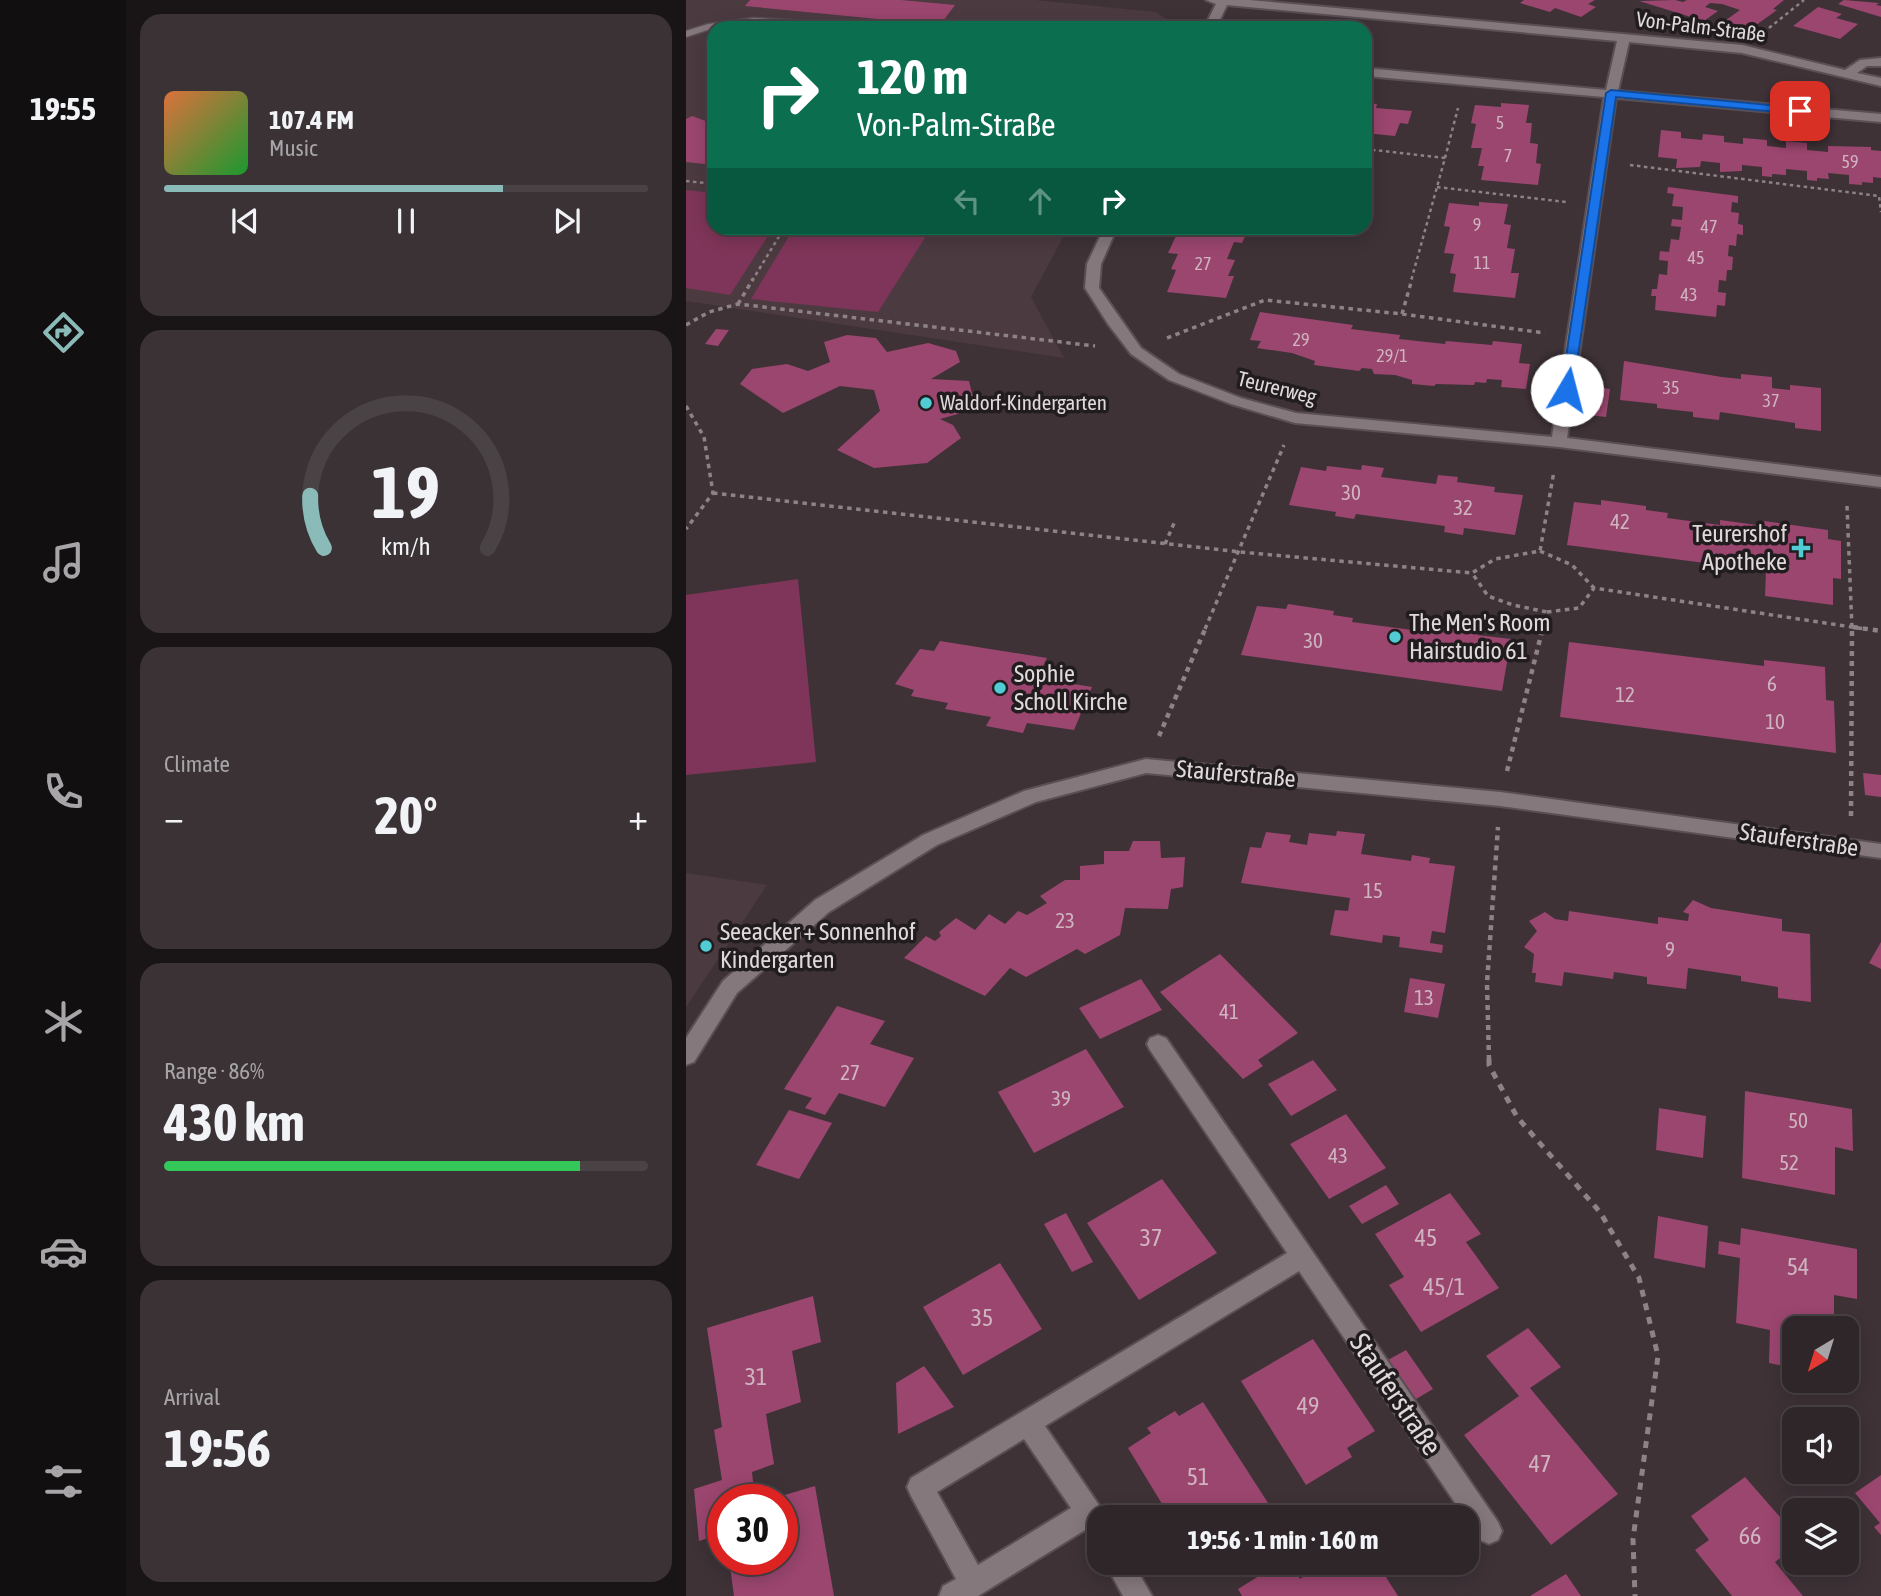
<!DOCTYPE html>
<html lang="en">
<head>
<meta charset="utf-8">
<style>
  :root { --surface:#2e2629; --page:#3a3235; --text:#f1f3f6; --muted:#a7a5a8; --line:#494346; --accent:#8bbbb9 }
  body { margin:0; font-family:"Asap Condensed",sans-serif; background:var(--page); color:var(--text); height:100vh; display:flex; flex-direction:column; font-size:26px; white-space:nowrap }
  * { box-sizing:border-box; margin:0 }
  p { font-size:23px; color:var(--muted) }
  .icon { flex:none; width:38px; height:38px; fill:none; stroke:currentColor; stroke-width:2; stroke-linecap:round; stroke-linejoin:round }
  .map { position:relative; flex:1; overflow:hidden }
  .panel { display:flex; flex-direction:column; gap:14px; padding:14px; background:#191517; width:560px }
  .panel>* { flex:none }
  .guide { position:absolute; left:21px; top:21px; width:665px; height:214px; border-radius:21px; box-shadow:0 4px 18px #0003,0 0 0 2px var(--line); background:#0b6e4f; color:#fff; overflow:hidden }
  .needle { width:46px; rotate:218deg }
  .tools { position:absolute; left:1096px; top:1316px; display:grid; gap:14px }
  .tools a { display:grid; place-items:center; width:77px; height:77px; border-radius:14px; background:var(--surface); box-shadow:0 4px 18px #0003,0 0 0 2px var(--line); font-size:35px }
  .speed { position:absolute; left:21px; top:1484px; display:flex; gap:14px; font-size:35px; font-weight:700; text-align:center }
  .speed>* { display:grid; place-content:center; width:91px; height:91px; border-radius:50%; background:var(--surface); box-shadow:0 4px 18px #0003,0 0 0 2px var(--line); line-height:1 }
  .speed .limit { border:10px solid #d22; background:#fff; color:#111 }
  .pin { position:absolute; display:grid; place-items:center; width:60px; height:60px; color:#fff; margin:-30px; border-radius:14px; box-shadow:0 4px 10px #0006 }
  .me { position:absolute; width:77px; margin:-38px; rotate:8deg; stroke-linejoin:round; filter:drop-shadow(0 0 5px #0008) }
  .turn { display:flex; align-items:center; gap:24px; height:147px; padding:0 35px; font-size:32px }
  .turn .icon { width:91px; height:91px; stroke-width:2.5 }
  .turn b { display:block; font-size:49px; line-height:60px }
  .lanes { display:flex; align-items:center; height:66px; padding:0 35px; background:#0003; justify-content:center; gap:35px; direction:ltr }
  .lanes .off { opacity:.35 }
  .big { font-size:52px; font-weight:700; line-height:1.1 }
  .panel .card { flex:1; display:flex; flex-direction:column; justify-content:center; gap:10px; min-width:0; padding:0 24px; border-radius:21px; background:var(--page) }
  .panel .dial { align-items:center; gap:0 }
  .dial svg { height:182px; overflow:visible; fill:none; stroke:var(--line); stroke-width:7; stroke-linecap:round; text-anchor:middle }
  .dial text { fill:var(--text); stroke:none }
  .song { display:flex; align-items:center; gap:21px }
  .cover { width:84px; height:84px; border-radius:10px; background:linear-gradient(135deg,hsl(20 70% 55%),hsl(130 70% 35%)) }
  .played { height:7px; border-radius:4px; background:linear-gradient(90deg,var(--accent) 70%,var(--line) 70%) }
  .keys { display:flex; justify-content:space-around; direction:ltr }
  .heat { display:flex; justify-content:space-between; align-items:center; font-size:38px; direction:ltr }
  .charge { height:10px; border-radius:5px; background:linear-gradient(90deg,#34c759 86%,var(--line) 0) }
  .trip { position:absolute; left:401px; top:1505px; width:392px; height:70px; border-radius:21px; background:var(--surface); box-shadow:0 4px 18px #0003,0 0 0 2px var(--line); font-weight:700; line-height:70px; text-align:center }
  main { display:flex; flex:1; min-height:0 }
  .tab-bar { display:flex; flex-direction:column; width:126px; justify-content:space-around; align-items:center; background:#120f10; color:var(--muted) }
  .tab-bar .icon { width:49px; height:49px }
  .tab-bar .active { color:var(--accent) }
  .tab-bar b { font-size:32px; color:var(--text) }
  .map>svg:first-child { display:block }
</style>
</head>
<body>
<main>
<nav class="tab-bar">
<b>19:55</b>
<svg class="icon active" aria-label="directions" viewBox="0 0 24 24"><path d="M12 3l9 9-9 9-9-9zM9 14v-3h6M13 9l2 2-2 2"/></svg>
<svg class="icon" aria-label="music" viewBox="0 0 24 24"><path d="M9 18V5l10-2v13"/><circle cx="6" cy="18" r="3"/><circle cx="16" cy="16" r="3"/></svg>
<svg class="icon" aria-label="phone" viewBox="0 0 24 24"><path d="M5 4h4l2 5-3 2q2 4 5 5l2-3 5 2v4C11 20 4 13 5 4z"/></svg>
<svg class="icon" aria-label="climate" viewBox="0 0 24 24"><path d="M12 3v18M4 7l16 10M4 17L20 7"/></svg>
<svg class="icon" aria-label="car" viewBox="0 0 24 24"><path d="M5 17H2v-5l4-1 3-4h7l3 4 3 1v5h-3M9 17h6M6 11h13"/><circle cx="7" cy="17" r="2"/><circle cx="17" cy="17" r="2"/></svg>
<svg class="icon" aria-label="filters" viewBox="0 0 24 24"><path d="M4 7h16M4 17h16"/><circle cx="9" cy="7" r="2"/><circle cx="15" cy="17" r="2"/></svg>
</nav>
<section class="panel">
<div class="card">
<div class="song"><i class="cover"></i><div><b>107.4 FM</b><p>Music</p></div></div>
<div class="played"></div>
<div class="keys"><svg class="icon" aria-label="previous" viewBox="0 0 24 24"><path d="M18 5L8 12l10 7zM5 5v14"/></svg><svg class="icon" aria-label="pause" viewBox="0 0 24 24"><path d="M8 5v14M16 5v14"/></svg><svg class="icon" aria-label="next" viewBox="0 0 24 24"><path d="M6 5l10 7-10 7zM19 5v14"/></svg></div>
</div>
<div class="card dial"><svg viewBox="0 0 100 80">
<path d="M14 69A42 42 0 1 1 86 69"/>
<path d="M14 69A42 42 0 0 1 8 46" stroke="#8bbbb9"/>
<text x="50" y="56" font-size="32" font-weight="700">19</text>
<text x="50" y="72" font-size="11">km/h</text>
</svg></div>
<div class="card"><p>Climate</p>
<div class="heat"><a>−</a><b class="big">20°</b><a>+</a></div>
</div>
<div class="card"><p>Range · 86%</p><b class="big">430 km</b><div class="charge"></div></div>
<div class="card"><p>Arrival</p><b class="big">19:56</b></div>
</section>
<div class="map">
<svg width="1195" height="1596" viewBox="0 0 1195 1596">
  <rect width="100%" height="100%" fill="#3e3237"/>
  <path fill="#4c3a41" d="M0,0h349l121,12 16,11v5h-458v200h354l-37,69 33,61 -378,-57z
    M0,873l81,12 -81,122z"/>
  <path fill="#7f3559" d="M0,190l28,3v35h59l-43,67 -44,-7z
    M108,228h137l-53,84 -127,-13z
    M112,579l18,183 -130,13v-180z"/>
  <path fill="#9b466f" d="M64,0h151l54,5 -15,20 -195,-19z
    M838,0h71l-7,4 8,3 -15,10 -26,-9 -5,4 -30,-9z
    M989,0l8,2 4,-2h97l-11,9 4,1 -32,23 -26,-8 21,-15 -18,-6 -12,-1 -5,4 13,4 -14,10 -65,-20z
    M1158,0l35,3 -3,2 5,1v11l-43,-13z
    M1132,7l24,7 -6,4 22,6 -18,15 -47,-13z
    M679,103l12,1 -1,4 36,3 -4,13 -8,-1 -5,13 -30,-3z
    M815,103l28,2 -3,18h6l-2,20 8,1 -2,19 5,1 -3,21 -57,-5 3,-14h-6l4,-18h-11l5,-24 -5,-1 4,-18 26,2z
    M6,116l22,8v41l-28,-3v-43z
    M975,130l20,2v6l21,2 1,-6 21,2v6l19,2v-6l24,2v6l19,2v-7l21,2v7l21,2v-6l43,1v3l10,1v27l-8,-1v6l-11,-1v3l-13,-1v-9l-21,-2 1,6 -12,-1v3l-10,-1v-9l-21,-2v6l-14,-1v3l-10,-1v-9l-20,-2v6l-22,1v-9l-19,-2 -1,6 -24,1 1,-9 -19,-2z
    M982,187l70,9v7l-6,-1 -1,10 8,1 -1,11 5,1v10l-6,-1 -1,12 -7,-1 -1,11 5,1 -1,13h-5l-1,11 -7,-1 -1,12 8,1 -1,13 -8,-1 -1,12 -61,-7 1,-14h-5l1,-7h5l2,-15 8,1 1,-14 -9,-1 1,-9 9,1 2,-13 8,1 2,-13 -10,-1 1,-7 10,1 1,-13 -11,-1 2,-12 -7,-1z
    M793,202l29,2 -4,20 7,1 -4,23 8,1 -4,24h8l-4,25 -62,-6 3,-18 -6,-1 4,-19 -10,-1 6,-26 -6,-1 5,-23 30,3z
    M503,228h60l-7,15 -8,-1 -7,17 8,1 -7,16h6l-8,22 -59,-6 9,-22 -5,-1 7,-15 -10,-1 8,-17 8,1z
    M574,312l93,13 -2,4 49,6 -1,4 46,5 1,-3 46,4 1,-4 29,3 -3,19 11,1 -4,25 -25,-2 1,-7 -15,-1 -1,4 -11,-1 -1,3 -38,-1 -2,2 -22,-2v-4l-17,-5 -21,-1 -2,-5 -10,-1 -3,3 -45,-6 1,-4 -23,-8 -35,-5 4,-7 -11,-1z
    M30,329l13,1 -11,16 -13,-2z
    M161,335l29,3 11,14 41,-9 28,8 4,11 -29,17 38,2 6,24 -17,9 -18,5 13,6 8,13 -34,25 -53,5 -37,-18 43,-39 -6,-21 -34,-4 -57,27 -43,-29 12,-15 35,-5 21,7 22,-9 -6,-20z
    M938,361l98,16 19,2v-5l31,3v11l18,2v-5l31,3v43l-26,-3v-5l-75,-11 -1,8 -26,-3v-5l-36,-4v-4l-37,-4z
    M908,387l16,2 -4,28 -17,-2z
    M676,465l22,3 -3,9 55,7 2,-9 20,2 -1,5 38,5 -1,5 29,3 -8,40 -51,-7 -1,7 -19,-3 1,-6 -89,-12 -2,5 -19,-3 1,-4 -47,-7 12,-38 25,4 1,-5 34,4z
    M915,500l45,6v4l22,3 -1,5 53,7v-5l44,6v-5l64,9v9l13,2v38l-8,-1v27l-68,-9 1,-25 -199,-26 7,-43 27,3z
    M602,604l46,7 -1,4 20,3 -1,4 60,8 1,-4 19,3 1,-6 45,6 -1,6 34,4 -9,52 -261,-36 16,-49 29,3z
    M254,641l107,17 -10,20 55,9 -18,43 -47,-7 -4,10 -37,-7 5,-9 -46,-8 3,-6 -37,-7 3,-6 -19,-6 25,-35 14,2z
    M883,642l195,24v-6l61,7 1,33 8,1 2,52 -276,-36z
    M1177,773l18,2v22l-16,-2z
    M651,831l28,3 -4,20 50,7 1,-6 18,3 -1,5 26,3 -10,67 -13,-2 -2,12 13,2 -1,8 -43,-6 1,-10 -17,-2 -1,8 -52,-8 5,-25 13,1 2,-13 -109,-15 9,-36 11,1 5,-16 25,3 -2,7 18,3 2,-12 27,3z
    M447,841h27l1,17 24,-1 -2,30 -12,2 -3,20 -43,-1 -5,27 -35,19 -8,-5 -51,28 -16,-9 -25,28 -81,-38 22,-22 9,5 6,-5 -2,-4 17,-14 19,12 14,-16 16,10 13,-13 9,4 20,-12 -7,-7 25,-16h15v-14l24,-2v-13h25z
    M1007,900l18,8 71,11v12l28,3 1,68 -33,-4v-11l-37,-6v-5l-53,-8 -2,21 -39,-5v-7l-33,-5 -1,7 -49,-7 -2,14 -27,-4 1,-9h-4l2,-19 -10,-7 13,-16 -8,-10 16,-9 10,7 13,2 1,-10 89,13v-7l30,4 1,-7 -6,-2z
    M1195,942v27l-12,-6z
    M534,954l78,79 -40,27 5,6 -20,13 -83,-87z
    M724,978l35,6 -7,34 -34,-6z
    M455,979l21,31 -62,29 -21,-31z
    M151,1006l48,15 -15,23 44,14 -29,49 -46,-14 -14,22 -20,-7 7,-10 -28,-9z
    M400,1049l38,58 -90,46 -36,-61z
    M627,1060l24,30 -46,26 -23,-32z
    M1059,1091l107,18 1,42 -18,-4v48l-93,-17z
    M973,1108l47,8 -3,42 -47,-8z
    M103,1110l43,13 -33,56 -43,-14z
    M660,1114l40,54 -57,31 -39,-55z
    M476,1179l55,74 -78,47 -52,-77z
    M700,1185l13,19 -37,20 -13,-18z
    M764,1193l31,41 -15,8 33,46 -78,44 -32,-47 15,-8 -29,-43z
    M380,1213l27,49 -21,10 -28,-48z
    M972,1216l50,10 -3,42 -51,-10z
    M1055,1228l116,21v50l-23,-4v33h-40v40l-25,-5 1,-33 -34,-7 4,-65 -22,-4 1,-13 21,4z
    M314,1263l42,66 -79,46 -40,-68z
    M127,1296l8,46 -29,9 9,51 -35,12 8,50 -22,8 3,28h-32v33l-24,8 -5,-52 28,-9 -8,-50 8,-3 -15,-99z
    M842,1328l33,39 -31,21 88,106 -67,51 -87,-110 55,-39 -33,-40z
    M627,1339l62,92 -28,17 5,9 -46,28 -65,-104z
    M720,1350l27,39 -17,10 -28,-39z
    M238,1366l30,41 -56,27 -2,-51z
    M517,1402l67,104 -17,11h-83l-42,-69 23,-15 -4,-5 28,-17 4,5z
    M1195,1475v60l-7,-8 6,-4 -25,-30z
    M1059,1477l49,56v15l-19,14 28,34h-71l-37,-46 14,-10 -18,-24z
    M129,1486l19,110h-100l-5,-37h53v-59l-11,-1z
    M594,1563h11l9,16 24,-16h53l21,33h-156l-4,-7z
    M880,1574l15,22h-51z"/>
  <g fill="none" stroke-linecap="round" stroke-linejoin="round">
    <defs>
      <path id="service" d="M68,18l119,7 5,3 -124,-4 -40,4 -28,9v-6l22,-7z"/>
      <path id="minor" d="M520,0h43l493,45 103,25 15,-10 21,-2v8h-14l-10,7 24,5v8l-139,-33 -113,-11 -11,49 263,23v8l-265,-24 -49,340 314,39v10l-322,-40 -264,-24 -64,-19 -62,-24 -38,-26 -23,-30 -23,-36 2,-24 17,-36h13l-16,36 -2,24 42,60 38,26 62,24 55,15 256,24 52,-340 -239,-21v-8l241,22 11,-49 -390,-36 -11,23h-12l12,-24z
        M460,759l354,33 381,52v14l-381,-52 -354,-33 -110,29 -99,43 -108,67 -92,81 -43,69 -8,3v-27l37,-57 92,-81 108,-65 101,-44z
        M472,1035l8,3 332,484 4,9 -4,9 -9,4 -9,-4 -181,-269 -254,155 62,91h-8v25l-9,-4 -5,-8 -107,66h-39l4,-10 13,-7 -45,-83 -4,-9 4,-9 376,-225 -137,-203 -3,-6 3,-6zM338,1439l47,69 -93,57 -41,-73z
        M419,1563h28l19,33h-29z"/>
    </defs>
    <use href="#service" stroke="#594f54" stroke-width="3"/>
    <use href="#minor" stroke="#594f54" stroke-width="4"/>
    <path stroke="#8d8387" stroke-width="2.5" stroke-dasharray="3.5 3.5" stroke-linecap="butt" d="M1083,28l35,-28
      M679,149l80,9 -34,123
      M759,158l13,-50
      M944,165l249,31 2,16
      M0,181l28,3
      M751,187l129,15
      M66,281l32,-53"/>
    <path stroke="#8d8387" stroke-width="3.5" stroke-dasharray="4.5 4.5" stroke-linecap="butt" d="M52,304l15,-25
      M716,314l10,-35
      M0,325l23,-13 29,-8 357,42
      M481,338l98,-38 137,14 143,19
      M0,406l18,31 9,56 -27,36
      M27,493l527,59 232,21
      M1161,506l5,123
      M479,544l10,-23
      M854,551l32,14 22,23
      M861,612l32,-4 15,-20 271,41
      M519,629l79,-184
      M857,629l4,-17 -34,-7 -25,-9 -16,-23 23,-14 45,-8 14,-80"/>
    <path stroke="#8d8387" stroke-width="4.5" stroke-dasharray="5 5" stroke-linecap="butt" d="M1167,627l28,4
      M473,736l47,-109
      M821,771l36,-144
      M1165,816l1,-189
      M803,1060l-2,-77 11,-156"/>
    <path stroke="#8d8387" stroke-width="5" stroke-dasharray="7 7" stroke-linecap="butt" d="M803,1059v6l28,52 83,95 39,66 19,78 -25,183 2,57"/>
    <use href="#service" fill="#85787d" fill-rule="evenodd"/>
    <use href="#minor" fill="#85787d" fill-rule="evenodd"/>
  </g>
  <path fill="#1a73e8" stroke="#114b97" stroke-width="2" d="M925,90l189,18 5,3 -5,3 -184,-17 -43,293 -6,4 -6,-4 45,-297z"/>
  <g fill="#51ccd5" stroke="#211c1e" stroke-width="2.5">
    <circle cx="240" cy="403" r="7"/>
    <path d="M1111.5 537.5h7v7h7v7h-7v7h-7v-7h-7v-7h7z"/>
    <circle cx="709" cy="637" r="7"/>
    <circle cx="314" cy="688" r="7"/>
    <circle cx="20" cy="946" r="7"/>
  </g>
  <g text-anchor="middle" stroke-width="7" stroke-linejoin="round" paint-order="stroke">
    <g font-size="18" fill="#cfb4c0">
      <text x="814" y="129">5</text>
      <text x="822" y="162">7</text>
      <text x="1164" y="168">59</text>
      <text x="791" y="231">9</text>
      <text x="1023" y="233">47</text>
      <text x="1010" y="264">45</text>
      <text x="796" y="269">11</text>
      <text x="517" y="270">27</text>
      <text x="1003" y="301">43</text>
      <text x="615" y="346">29</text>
      <text x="706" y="362">29/1</text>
      <text x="985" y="394">35</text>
      <text x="1085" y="407">37</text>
    </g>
    <g font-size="21" fill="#e0d9db" stroke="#211c1e">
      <text transform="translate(1015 27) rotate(7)" y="7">Von-Palm-Straße</text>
      <text transform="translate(591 388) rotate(14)" y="7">Teurerweg</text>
    </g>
    <g font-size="21" fill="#e0d9db" stroke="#211c1e" text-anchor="start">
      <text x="254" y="410">Waldorf-Kindergarten</text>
    </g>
    <g font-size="21" fill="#cfb4c0">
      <text x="665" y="500">30</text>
      <text x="777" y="515">32</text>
      <text x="934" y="529">42</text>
      <text x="627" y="648">30</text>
      <text x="1086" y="691">6</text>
      <text x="939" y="702">12</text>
      <text x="1089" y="729">10</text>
      <text x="687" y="898">15</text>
      <text x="379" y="928">23</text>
      <text x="984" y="957">9</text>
      <text x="738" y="1005">13</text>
      <text x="543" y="1019">41</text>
      <text x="164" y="1080">27</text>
      <text x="375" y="1106">39</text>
      <text x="1112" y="1128">50</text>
      <text x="652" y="1163">43</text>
      <text x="1103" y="1170">52</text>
    </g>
    <g font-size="24" fill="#e0d9db" stroke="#211c1e" text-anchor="start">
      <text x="1101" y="542" text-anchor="end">Teurershof<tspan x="1101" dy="28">Apotheke</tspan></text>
      <text x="723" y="631">The Men's Room<tspan x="723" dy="28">Hairstudio 61</tspan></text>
      <text x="328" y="682">Sophie<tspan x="328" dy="28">Scholl Kirche</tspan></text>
      <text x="34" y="940">Seeacker + Sonnenhof<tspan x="34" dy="28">Kindergarten</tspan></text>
    </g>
    <g font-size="24" fill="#e0d9db" stroke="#211c1e">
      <text transform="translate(550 774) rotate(5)" y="8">Stauferstraße</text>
      <text transform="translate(1113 840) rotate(8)" y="8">Stauferstraße</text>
    </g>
    <g font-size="24" fill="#cfb4c0">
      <text x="465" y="1246">37</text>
      <text x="740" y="1246">45</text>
      <text x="1112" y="1275">54</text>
      <text x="758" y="1295">45/1</text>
      <text x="296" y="1326">35</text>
      <text x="70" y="1385">31</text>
      <text x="622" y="1414">49</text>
      <text x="854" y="1472">47</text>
      <text x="512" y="1485">51</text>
      <text x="1064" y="1544">66</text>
    </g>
    <g font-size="28" fill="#e0d9db" stroke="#211c1e">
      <text transform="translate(710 1394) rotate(56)" y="10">Stauferstraße</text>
    </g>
  </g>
</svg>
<div class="tools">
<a><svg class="needle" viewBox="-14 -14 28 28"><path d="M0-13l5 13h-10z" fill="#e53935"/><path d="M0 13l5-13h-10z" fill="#a7a5a8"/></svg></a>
<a><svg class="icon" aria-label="sound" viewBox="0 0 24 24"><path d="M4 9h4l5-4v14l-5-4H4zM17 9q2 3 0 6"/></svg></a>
<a><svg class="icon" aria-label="layers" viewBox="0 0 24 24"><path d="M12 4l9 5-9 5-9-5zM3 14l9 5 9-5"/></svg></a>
</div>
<div class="speed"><div class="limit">30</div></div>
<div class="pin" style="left:1114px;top:111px;background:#d93025"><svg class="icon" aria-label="arrive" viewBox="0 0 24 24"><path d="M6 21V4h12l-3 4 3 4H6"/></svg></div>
<svg class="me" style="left:881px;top:390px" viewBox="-20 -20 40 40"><circle r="19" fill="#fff"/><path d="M0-13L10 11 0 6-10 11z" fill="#1a73e8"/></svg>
<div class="trip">19:56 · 1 min · 160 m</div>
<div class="guide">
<div class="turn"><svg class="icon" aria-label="right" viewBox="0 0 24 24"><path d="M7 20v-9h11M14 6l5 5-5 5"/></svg><div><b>120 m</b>Von-Palm-Straße</div></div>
<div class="lanes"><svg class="icon off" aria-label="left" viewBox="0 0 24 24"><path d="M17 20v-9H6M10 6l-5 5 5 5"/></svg><svg class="icon off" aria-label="ahead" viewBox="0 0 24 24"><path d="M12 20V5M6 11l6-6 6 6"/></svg><svg class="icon" aria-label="right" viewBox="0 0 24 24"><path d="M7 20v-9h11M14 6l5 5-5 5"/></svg></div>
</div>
</div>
</main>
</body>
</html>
